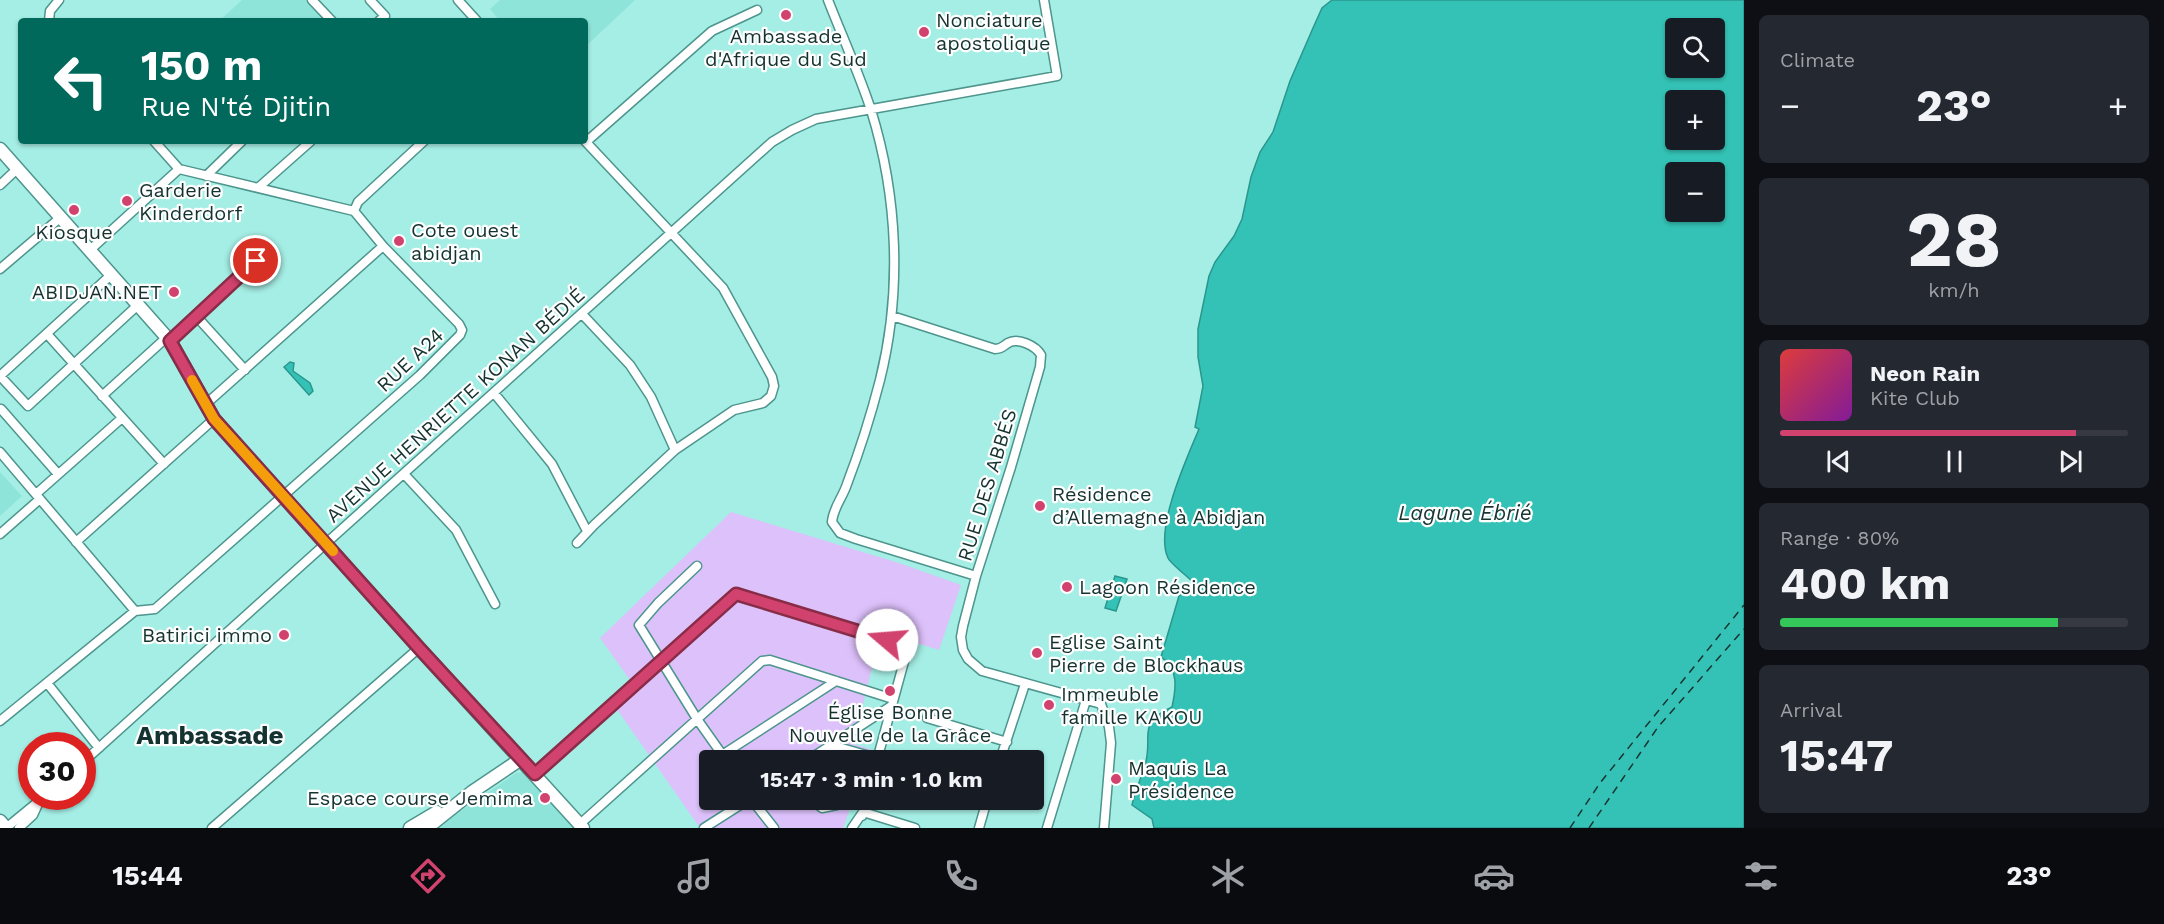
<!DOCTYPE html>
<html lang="en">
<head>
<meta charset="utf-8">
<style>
  :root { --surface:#171b24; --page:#242831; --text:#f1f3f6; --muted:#9ea1a6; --line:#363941; --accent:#d1436e }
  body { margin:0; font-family:"Work Sans",sans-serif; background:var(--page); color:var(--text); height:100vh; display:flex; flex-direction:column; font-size:22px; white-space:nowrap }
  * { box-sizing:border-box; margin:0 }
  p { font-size:20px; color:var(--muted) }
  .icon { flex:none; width:33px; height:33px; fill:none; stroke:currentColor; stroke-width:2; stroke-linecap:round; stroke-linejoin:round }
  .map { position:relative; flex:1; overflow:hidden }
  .sheet { display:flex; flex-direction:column; gap:15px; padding:15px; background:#0d0f14; width:420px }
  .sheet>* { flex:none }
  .top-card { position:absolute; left:18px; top:18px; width:570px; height:126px; border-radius:6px; box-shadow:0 2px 4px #0004; background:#00695c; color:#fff; overflow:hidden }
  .buttons { position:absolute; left:1665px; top:18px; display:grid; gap:12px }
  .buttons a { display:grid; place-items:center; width:60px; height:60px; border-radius:6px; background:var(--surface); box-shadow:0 2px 4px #0004; font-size:30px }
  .speed { position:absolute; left:18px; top:732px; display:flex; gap:12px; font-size:30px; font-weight:700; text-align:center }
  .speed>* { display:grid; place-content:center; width:78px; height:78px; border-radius:50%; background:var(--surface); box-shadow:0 2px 4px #0004; line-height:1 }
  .speed .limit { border:9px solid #d22; background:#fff; color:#111 }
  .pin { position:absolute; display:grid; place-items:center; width:51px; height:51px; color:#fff; margin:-26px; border:3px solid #fff; border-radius:50%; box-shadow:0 2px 6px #0007 }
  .me { position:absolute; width:66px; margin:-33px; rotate:288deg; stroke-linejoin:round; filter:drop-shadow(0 0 4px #0008) }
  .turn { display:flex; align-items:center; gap:21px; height:126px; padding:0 24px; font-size:27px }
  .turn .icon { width:78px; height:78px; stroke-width:2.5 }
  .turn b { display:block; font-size:42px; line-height:51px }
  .big { font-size:45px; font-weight:700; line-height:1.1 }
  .sheet .widget { flex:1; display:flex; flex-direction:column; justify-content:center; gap:9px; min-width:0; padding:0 21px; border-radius:9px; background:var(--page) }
  .sheet .dial { align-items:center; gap:0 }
  .dial b { font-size:78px; line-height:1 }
  .song { display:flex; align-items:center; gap:18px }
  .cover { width:72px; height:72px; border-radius:9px; background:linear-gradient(135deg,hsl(0 70% 55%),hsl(290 70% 35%)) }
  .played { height:6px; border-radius:3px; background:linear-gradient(90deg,var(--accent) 85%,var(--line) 85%) }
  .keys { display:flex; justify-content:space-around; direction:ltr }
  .heat { display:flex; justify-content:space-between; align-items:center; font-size:33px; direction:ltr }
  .charge { height:9px; border-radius:4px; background:linear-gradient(90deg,#34c759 80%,var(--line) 0) }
  .trip { position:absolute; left:699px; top:750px; width:345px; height:60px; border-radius:6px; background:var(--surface); box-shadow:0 2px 4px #0004; font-weight:700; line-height:60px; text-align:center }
  .tabs { display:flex; height:96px; justify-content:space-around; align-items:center; background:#090b0e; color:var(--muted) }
  .tabs .icon { width:42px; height:42px }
  .tabs .active { color:var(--accent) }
  .tabs b { font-size:27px; color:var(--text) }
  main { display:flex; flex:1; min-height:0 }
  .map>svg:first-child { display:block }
</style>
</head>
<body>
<main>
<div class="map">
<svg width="1744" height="828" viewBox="0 0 1744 828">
  <rect width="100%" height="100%" fill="#a5eee5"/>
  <path fill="#8fe4da" d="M242,0h64l20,21h-107z
    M500,0h135l-50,47v-26h-85l-10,-12z
    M0,472l22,24 -22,20z
    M524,772l50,56h-134l15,-13 61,-42z"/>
  <path fill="#ddc1fb" d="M731,512l168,51 62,22 -22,65 -39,-12 -20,-2 -27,108 17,5 -4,11h-156v40h143l-10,28h-143l-84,-120 21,-18 -37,-52z"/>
  <path fill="#34c2b6" stroke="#2a978e" stroke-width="1.5" fill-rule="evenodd" d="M1332,0h412v828h-590l-2,-9 -20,-14c3,-14 9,-26 13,-40 9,-29 -10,-41 27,-58 4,-18 7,-39 -11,-50l18,-61 15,-13c-6,-6 -24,-20 -26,-25 -14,-29 19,-100 31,-129l-4,-2 8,-41 -5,-29v-28l11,-53 6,-14 19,-26 8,-17 9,-42 9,-25 13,-20 17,-51 23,-53 9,-20zM1676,28h38v40h-38zM1676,100h38v40h-38zM1676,172h38v40h-38z
    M290,362l4,1 -1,8 17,12 3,8 -4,4 -25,-28z
    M1115,576l12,3 -11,32 -11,-3z"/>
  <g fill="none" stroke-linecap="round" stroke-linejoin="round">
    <path stroke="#183431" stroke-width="1.5" stroke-dasharray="8 6" stroke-linecap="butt" d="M1570,828l30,-45 144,-178
      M1589,828l69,-101 86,-98"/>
    <defs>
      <path id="street" d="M312,0l20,21
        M370,0l15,16 -6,5
        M458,0l19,21
        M828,0c14,36 31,73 43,110 27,87 31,182 9,270 -9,35 -20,70 -33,104 -4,13 -14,24 -15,38l8,11 16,6 120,37
        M49,21l1,-10 9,-11
        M154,141l25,28
        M586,142l126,-111 45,-21
        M179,169l175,42
        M206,176l36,-35
        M0,185l17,-16
        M259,187l52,-46
        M354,211l4,-9 66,-61
        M90,250l89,-81
        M0,269l61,-52
        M112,274l-112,102 28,30 110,-101
        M582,314l48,51 21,32 24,53
        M892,316l103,33c7,0 8,-3 13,-6 10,-6 28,3 33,12l-1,12 -29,100 -35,109 -13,50 -2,11 2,13 5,9 14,12 119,33 8,23 2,16 -7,85
        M197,317l48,53
        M47,334l117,130
        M170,341l86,-80
        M494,393l58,71 35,67
        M102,396l64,-58
        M206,404l177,-158
        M1,409l57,65
        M0,452l135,159
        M404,474l52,56 39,74
        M36,494l86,-76
        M0,534l40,-35
        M76,542l138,-123
        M577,543l17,-18 81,-75 59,-40 29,-7 8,-7 3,-10 -2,-9 -49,-89 -138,-147
        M697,566l-39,37 -19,22 58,94 29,41
        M47,683l52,65
        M927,718l80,24
        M0,721l135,-110 20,-2 265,-234 40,-40 2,-5 -3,-6 -76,-78 -29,-35
        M831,745l53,15
        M722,755l114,-74
        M808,760l83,-54
        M1000,760l25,-76
        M82,763l690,-621 20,-12 24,-11 241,-43 -13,-76
        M535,774l201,-180 172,53 -31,113
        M752,800l22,28
        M812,800l10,8 15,-3
        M862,816l5,-16
        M580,824l182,-163 8,-1 123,39
        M6,828l39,-32
        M19,828l14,-13 5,-11
        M212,828l207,-180
        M704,828l44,-28
        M852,828l11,-16 52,16
        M979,828l8,-28
        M1047,828l39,-128"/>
      <path id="secondary" d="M0,149l170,192 44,78 205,229 164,180
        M0,821l6,7
        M410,828l27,-16
        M427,828l45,-36 49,-33"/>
    </defs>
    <use href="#street" stroke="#4d958d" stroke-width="11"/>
    <use href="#secondary" stroke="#4d958d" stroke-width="15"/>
    <use href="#street" stroke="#fff" stroke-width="8"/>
    <use href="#secondary" stroke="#fff" stroke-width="12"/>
  </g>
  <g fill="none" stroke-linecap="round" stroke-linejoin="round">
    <defs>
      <path id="route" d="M256,261l-86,80 44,78 205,229 116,126 201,-180 151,46"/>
    </defs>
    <use href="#route" stroke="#882c48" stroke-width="15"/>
    <use href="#route" stroke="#d1436e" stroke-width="10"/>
    <path stroke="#f59e0b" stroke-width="10" d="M192,380l22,39 119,132"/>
  </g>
  <g fill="#d1436e" stroke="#fefefe" stroke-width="2">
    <circle cx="786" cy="15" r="6"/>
    <circle cx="924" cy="32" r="6"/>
    <circle cx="127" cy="201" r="6"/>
    <circle cx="74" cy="210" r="6"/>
    <circle cx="399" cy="241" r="6"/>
    <circle cx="174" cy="292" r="6"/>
    <circle cx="1040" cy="506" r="6"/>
    <circle cx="1067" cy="587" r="6"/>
    <circle cx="284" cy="635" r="6"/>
    <circle cx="1037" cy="653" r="6"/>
    <circle cx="890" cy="691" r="6"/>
    <circle cx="1049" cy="705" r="6"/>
    <circle cx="1116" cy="779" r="6"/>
    <circle cx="545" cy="798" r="6"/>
  </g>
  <g text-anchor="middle" stroke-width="4.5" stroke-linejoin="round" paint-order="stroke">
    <g font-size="20" fill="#14322f" stroke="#fefefe" text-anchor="start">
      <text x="936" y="27">Nonciature<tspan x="936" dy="23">apostolique</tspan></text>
      <text x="786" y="43" text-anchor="middle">Ambassade<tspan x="786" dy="23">d'Afrique du Sud</tspan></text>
      <text x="139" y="197">Garderie<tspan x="139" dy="23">Kinderdorf</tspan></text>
      <text x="411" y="237">Cote ouest<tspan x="411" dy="23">abidjan</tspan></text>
      <text x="74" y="239" text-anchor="middle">Kiosque</text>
      <text x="162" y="299" text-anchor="end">ABIDJAN.NET</text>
      <text x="1052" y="501">Résidence<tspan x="1052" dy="23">d’Allemagne à Abidjan</tspan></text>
      <text x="1079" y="594">Lagoon Résidence</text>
      <text x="272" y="642" text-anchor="end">Batirici immo</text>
      <text x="1049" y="649">Eglise Saint<tspan x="1049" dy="23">Pierre de Blockhaus</tspan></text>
      <text x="1061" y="701">Immeuble<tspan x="1061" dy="23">famille KAKOU</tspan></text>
      <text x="890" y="719" text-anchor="middle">Église Bonne<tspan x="890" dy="23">Nouvelle de la Grâce</tspan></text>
      <text x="1128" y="775">Maquis La<tspan x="1128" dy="23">Présidence</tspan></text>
      <text x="533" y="805" text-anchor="end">Espace course Jemima</text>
    </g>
    <g font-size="20" fill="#14322f" stroke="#fefefe">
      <text transform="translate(410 360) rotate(-43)" y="7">RUE A24</text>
      <text transform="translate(455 405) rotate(-42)" y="7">AVENUE HENRIETTE KONAN BÉDIÉ</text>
      <text transform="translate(987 485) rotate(-73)" y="7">RUE DES ABBÉS</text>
    </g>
    <g font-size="21" font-style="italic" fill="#183431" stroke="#fefefe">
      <text x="1465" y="520">Lagune Ébrié</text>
    </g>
    <g font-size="26" font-weight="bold" fill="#14322f" stroke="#fefefe">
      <text x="210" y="744">Ambassade</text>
    </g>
  </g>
</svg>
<div class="buttons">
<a><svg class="icon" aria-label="search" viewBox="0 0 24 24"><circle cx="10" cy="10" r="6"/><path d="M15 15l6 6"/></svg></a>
<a>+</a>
<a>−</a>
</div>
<div class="speed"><div class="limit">30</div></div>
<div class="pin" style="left:256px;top:261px;background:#d93025"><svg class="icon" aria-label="arrive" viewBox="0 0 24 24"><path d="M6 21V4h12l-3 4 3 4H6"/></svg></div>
<svg class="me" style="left:887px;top:640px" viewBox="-20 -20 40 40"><circle r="19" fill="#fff"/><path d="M0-13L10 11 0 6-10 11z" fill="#d1436e"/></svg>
<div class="trip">15:47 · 3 min · 1.0 km</div>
<div class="top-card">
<div class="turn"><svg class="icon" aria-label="left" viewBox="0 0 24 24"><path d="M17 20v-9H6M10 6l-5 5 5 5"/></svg><div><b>150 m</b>Rue N'té Djitin</div></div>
</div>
</div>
<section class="sheet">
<div class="widget"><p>Climate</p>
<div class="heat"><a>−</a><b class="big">23°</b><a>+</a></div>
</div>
<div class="widget dial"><b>28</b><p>km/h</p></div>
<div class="widget">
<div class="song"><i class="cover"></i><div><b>Neon Rain</b><p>Kite Club</p></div></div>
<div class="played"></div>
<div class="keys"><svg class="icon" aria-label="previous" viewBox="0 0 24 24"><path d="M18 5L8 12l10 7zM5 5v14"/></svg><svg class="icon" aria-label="pause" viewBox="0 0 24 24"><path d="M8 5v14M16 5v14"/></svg><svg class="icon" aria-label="next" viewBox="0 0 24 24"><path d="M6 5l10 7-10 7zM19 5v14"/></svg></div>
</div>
<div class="widget"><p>Range · 80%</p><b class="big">400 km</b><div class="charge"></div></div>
<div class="widget"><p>Arrival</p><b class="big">15:47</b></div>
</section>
</main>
<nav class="tabs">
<b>15:44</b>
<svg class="icon active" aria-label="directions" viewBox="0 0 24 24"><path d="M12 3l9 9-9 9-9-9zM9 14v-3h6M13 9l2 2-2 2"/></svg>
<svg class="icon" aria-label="music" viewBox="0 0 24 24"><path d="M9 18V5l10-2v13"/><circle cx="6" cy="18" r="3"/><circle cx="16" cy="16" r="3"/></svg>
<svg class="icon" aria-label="phone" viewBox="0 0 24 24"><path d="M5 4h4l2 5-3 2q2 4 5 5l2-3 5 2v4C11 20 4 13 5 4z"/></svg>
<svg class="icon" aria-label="climate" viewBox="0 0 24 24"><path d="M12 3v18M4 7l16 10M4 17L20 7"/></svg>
<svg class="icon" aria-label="car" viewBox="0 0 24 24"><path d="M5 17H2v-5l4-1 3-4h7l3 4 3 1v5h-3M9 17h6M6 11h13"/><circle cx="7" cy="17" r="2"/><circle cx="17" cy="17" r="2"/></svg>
<svg class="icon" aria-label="filters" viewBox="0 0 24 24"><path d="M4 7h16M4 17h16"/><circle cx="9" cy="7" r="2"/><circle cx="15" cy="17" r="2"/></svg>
<b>23°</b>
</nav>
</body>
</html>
